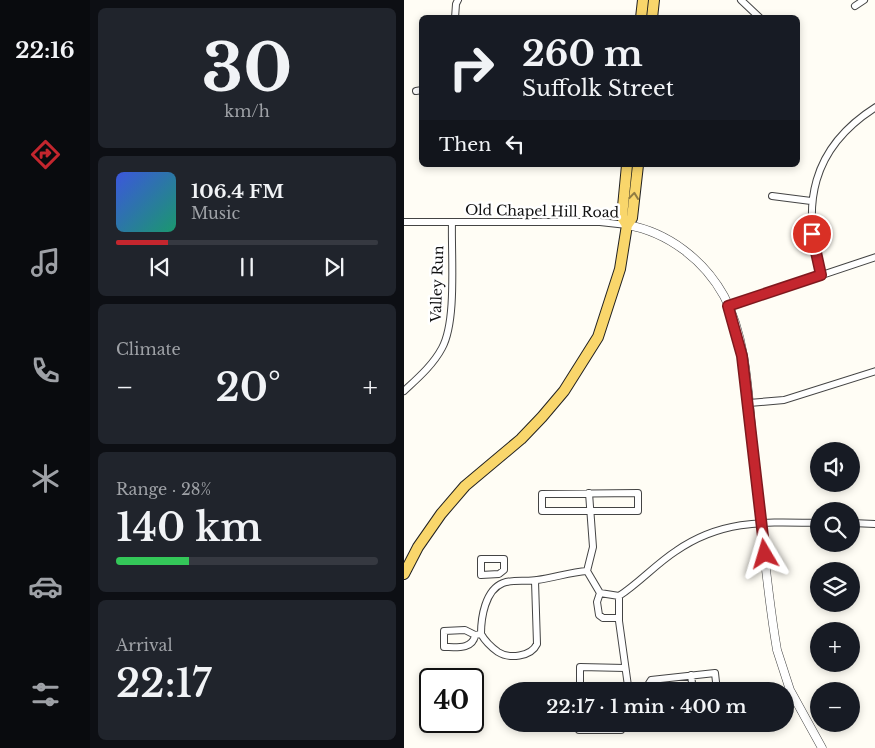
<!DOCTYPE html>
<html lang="en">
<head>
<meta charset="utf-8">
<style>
  :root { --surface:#171b24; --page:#20242c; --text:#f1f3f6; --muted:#9ea1a6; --line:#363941; --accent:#c4262e }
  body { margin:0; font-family:"Libre Baskerville",serif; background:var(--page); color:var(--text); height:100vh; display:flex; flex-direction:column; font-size:19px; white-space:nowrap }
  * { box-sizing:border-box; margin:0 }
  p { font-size:16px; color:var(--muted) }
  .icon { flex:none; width:28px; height:28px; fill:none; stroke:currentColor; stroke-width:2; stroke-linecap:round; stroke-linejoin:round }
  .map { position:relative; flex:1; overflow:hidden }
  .panel { display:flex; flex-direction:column; gap:8px; padding:8px; background:#0d0f14; width:314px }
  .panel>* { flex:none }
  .top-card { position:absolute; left:15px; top:15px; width:381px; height:152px; border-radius:8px; box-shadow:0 2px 8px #0003; background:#171b24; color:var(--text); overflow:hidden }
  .fabs { position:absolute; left:406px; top:442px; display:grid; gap:10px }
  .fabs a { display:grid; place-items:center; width:50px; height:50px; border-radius:50%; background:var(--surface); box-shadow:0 2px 8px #0003; font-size:25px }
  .speed { position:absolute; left:15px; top:668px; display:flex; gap:10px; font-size:25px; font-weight:700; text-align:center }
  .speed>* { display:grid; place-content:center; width:65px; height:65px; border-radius:50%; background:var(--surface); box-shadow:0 2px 8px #0003; line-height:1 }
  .speed .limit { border:2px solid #111; border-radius:8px; background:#fff; color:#111 }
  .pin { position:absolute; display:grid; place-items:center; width:42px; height:42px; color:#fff; margin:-21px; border:2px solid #fff; border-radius:50%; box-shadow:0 1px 5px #0007 }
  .me { position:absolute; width:55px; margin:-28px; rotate:353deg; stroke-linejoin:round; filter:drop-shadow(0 0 4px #0008) }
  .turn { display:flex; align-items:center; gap:18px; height:105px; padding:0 20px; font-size:22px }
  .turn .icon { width:65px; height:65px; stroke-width:2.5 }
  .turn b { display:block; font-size:35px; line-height:42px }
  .then { display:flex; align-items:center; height:48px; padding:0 20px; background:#0003; gap:10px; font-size:19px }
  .big { font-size:38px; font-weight:600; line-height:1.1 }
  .panel .card { flex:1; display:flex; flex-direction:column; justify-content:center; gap:8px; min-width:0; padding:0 18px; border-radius:8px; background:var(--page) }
  .panel .dial { align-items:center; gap:0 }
  .dial b { font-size:65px; line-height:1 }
  .song { display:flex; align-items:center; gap:15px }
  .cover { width:60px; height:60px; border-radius:8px; background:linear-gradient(135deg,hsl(230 70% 55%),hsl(160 70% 35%)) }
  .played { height:5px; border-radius:2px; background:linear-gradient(90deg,var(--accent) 20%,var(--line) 20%) }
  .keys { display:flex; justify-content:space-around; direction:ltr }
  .heat { display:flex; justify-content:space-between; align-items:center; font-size:28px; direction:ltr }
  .charge { height:8px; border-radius:4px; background:linear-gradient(90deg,#34c759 28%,var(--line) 0) }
  .trip { position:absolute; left:95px; top:682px; width:295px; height:50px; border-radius:25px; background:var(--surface); box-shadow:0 2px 8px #0003; font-weight:600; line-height:50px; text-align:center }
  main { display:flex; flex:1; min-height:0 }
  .menu { display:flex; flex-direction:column; width:90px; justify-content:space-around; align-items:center; background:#090b0e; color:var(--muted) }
  .menu .icon { width:35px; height:35px }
  .menu .selected { color:var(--accent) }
  .menu b { font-size:22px; color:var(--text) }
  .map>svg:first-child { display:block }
</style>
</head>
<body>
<main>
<nav class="menu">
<b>22:16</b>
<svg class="icon selected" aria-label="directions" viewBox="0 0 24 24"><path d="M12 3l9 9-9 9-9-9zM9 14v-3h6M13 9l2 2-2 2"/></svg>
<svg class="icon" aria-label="music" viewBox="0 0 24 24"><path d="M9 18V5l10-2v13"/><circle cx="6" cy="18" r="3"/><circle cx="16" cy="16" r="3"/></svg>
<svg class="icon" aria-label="phone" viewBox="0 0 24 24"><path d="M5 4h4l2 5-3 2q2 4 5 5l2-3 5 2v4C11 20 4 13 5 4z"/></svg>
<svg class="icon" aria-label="climate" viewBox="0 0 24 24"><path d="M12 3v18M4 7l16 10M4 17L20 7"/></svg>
<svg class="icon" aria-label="car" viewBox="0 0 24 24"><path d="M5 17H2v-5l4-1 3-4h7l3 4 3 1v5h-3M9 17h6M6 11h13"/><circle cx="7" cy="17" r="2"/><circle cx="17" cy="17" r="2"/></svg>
<svg class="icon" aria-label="filters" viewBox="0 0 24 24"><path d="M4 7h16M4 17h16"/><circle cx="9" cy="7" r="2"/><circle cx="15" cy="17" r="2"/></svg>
</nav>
<section class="panel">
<div class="card dial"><b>30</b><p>km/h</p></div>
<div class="card">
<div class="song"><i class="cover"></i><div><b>106.4 FM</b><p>Music</p></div></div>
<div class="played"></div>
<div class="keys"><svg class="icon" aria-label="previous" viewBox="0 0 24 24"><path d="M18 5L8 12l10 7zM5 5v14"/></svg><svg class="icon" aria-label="pause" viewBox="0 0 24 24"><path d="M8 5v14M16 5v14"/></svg><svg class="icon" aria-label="next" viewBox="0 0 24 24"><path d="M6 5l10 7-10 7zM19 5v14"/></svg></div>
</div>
<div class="card"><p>Climate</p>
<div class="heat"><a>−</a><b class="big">20°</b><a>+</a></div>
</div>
<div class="card"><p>Range · 28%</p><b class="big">140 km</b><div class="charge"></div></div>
<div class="card"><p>Arrival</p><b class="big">22:17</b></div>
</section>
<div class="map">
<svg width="472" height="748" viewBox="0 0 472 748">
  <rect width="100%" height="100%" fill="#fffdf5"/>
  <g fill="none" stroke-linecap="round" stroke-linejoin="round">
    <defs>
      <path id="minor" d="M337,0l19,18
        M451,6l9,-6
        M51,18l1,-14 2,-4
        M12,91l6,-1
        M368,196l39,5
        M0,222h196l27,3
        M417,275c-20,-70 -10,-127 55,-168
        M325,306l147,-49
        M0,391c14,-13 29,-26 38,-43 15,-27 9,-93 10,-126
        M345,403l35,-3 92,-29
        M234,493v18h-96v-17z
        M448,523l24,1
        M77,559h23v11l-5,4 -18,1z
        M183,571l13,22 19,3c20,-13 37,-32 57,-45 46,-32 90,-29 143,-28
        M183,571l6,-24 -4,-54
        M196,593l-3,9 2,13 4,3h16
        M215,596v25l9,65
        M61,630l10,5c-2,15 -20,12 -31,12v-16z
        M77,634c4,7 10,13 17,18 11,7 33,5 39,-8l-2,-63
        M71,635l6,-1c0,-16 4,-44 22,-51 10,-4 24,-1 34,-3 17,-2 33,-8 50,-9
        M287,675l2,16
        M176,691v-24l45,1
        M217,691l7,-5 18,2
        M243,691l-1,-3 5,-8 64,-7 2,18
        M175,724v6h42v-6"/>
      <path id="tertiary" d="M223,225c41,7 77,35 97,71 22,41 24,95 28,140 8,72 13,144 25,214l13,40 32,58"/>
      <path id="primary" d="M237,18l2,-18
        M248,18l2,-18
        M223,225l-5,-8 5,-52
        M0,574l14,-27 23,-33 24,-28 56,-47 21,-22 22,-26 34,-54 22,-68 7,-44 5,-7 6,-53"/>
    </defs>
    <use href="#minor" stroke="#444" stroke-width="8"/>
    <use href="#tertiary" stroke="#444" stroke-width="9"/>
    <use href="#primary" stroke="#222" stroke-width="12"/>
    <use href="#minor" stroke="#fff" stroke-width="6"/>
    <use href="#tertiary" stroke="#fff" stroke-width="8"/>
    <use href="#primary" stroke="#f9d66b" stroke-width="10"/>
  </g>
  <defs><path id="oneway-chevron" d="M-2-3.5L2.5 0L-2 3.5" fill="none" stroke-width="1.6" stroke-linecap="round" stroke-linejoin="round" transform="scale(1.25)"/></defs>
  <use stroke="#917d42" href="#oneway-chevron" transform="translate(230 196) rotate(-84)"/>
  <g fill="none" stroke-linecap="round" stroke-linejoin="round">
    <defs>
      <path id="route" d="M361,554l-23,-198 -14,-50 93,-31 -9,-41"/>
    </defs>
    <use href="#route" stroke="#7f191e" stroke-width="12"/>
    <use href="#route" stroke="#c4262e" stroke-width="9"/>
  </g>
  <g text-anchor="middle" stroke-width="5" stroke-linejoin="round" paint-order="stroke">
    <g font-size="14" fill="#111" stroke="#fff">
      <text transform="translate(138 211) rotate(1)" y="5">Old Chapel Hill Road</text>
      <text transform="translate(33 284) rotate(-88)" y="5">Valley Run</text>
    </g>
  </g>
</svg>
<div class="fabs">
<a><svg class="icon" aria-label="sound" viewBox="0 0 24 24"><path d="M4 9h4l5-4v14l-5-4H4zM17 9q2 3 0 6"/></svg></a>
<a><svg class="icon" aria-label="search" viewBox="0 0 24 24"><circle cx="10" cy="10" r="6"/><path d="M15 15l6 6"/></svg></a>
<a><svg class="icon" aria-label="layers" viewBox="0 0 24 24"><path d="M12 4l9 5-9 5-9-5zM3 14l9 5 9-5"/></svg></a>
<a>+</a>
<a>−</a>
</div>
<div class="speed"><div class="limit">40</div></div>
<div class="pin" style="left:408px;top:234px;background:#d93025"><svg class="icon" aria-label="arrive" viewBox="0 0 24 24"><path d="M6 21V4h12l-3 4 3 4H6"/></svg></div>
<svg class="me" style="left:361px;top:554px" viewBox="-20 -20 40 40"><path d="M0-17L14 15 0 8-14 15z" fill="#c4262e" stroke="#fff" stroke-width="4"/></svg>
<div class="trip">22:17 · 1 min · 400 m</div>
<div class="top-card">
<div class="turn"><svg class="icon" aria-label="right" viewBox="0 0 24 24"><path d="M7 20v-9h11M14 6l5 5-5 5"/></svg><div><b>260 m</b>Suffolk Street</div></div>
<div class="then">Then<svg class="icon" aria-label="left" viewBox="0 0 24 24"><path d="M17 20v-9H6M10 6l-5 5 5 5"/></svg></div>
</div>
</div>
</main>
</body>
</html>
